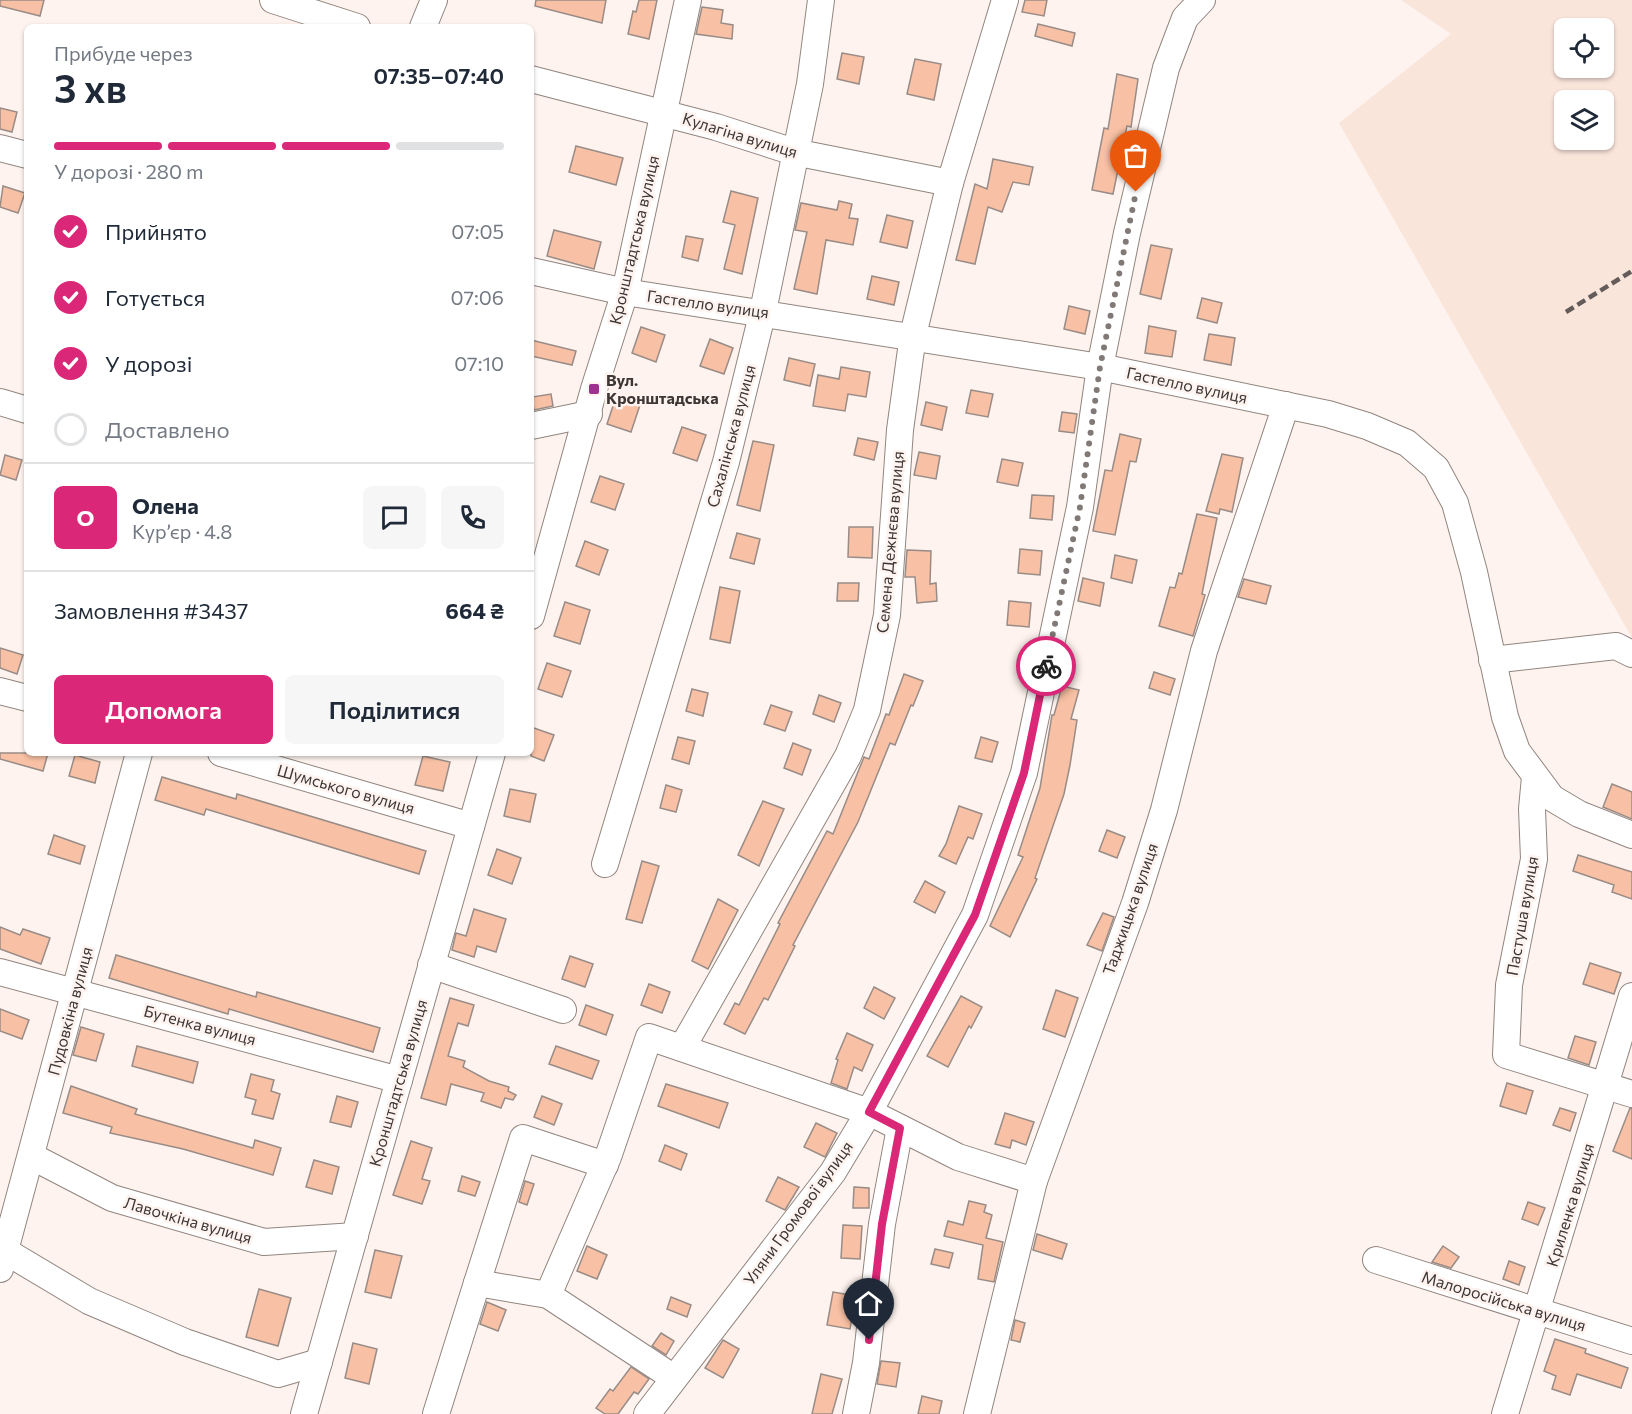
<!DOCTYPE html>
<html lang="uk">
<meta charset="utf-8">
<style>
:root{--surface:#fff;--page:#f6f6f7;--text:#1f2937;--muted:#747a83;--line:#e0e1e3;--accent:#db2777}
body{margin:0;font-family:Commissioner,sans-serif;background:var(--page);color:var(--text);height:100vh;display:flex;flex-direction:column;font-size:22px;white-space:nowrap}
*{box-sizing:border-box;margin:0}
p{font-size:20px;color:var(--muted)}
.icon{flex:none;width:33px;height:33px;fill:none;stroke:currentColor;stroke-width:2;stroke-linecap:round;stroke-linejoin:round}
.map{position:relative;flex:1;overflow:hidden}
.side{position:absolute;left:24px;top:24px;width:510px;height:732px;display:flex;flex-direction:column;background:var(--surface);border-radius:9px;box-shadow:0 2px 4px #0004}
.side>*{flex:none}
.controls{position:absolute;left:1554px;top:18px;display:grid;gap:12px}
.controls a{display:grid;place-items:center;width:60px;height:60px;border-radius:9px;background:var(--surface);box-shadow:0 2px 4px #0004;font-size:30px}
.pin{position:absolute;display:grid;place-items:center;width:51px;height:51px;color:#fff;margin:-62px -26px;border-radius:50% 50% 50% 0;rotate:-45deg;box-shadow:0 0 6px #0007}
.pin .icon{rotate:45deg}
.courier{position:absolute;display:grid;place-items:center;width:60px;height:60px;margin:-30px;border:4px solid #db2777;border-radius:50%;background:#fff;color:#222;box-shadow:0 2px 8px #0007}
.summary em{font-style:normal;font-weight:600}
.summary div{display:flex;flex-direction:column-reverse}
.summary{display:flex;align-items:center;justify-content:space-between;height:102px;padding:0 30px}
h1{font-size:39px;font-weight:600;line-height:45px}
.bar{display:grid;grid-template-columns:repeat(4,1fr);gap:9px 6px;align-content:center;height:72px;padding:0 30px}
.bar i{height:8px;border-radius:4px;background:var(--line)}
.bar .active{background:var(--accent)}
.bar p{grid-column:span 4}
.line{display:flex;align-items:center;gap:15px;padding:0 30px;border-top:2px solid var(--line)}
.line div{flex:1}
.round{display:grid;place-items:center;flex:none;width:63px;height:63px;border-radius:9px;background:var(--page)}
ol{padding:0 30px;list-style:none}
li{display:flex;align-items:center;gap:18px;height:66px}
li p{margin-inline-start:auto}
li .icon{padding:6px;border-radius:50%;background:var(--accent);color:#fff;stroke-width:4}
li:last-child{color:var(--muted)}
li i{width:33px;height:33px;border:3px solid var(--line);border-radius:50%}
.button{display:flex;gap:12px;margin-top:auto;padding:12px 30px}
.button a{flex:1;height:69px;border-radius:9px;background:var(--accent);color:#fff;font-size:24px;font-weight:600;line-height:69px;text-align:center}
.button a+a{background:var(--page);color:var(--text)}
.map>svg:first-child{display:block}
.built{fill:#fae5db;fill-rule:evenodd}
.building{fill:#f8c0a4;stroke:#998c87;stroke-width:1.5}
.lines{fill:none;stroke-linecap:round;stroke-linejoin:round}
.minor-casing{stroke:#91857f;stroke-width:28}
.minor{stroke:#fff;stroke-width:26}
.rail{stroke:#635c5a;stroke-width:4.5;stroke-dasharray:9 4.5;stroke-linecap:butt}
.done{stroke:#807976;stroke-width:6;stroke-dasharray:0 10.8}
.route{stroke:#db2777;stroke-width:8}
.poi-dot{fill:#9e308e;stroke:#fef3ee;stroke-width:2}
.labels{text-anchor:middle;stroke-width:5;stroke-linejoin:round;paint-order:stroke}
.street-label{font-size:16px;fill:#3c3735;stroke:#fef3ee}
.poi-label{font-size:16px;font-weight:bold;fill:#3c3735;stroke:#fef3ee;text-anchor:start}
</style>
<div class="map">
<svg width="1632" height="1414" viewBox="0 0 1632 1414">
<rect width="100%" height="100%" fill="#fef3ee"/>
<path class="built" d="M1401 0H1632V638L1339 123 1451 34ZM1564 28H1604V68H1564ZM1564 100H1604V140H1564Z"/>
<g class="building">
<path d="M0 0H44L40 16 0 6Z"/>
<path d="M536 0H606L602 23 535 6Z"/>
<path d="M639 0H657L649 39 628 34 633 11 636 12Z"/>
<path d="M1025 0H1047L1044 16 1022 12Z"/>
<path d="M702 7 723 10 721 23 733 25 732 39 696 34Z"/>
<path d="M1038 24 1075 33 1072 46 1035 36Z"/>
<path d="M842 53 864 57 859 84 837 79Z"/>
<path d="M915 59 941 64 934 100 907 94Z"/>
<path d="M1117 74 1138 79 1131 127 1127 126 1113 194 1092 190 1104 128 1108 129Z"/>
<path d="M0 108 17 112 12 132 0 129Z"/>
<path d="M576 146 623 158 616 185 569 172Z"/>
<path d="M993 159 1033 167 1029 185 1013 182 1002 212 988 207 975 264 956 260 975 184 987 189Z"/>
<path d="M3 186 25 193 18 213 0 207Z"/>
<path d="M731 191 758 198 742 274 724 269 735 225 723 222Z"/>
<path d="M839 201 852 204 849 218 858 219 853 245 826 240 817 294 794 289 807 232 795 230 801 203 837 210Z"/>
<path d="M887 215 913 221 907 248 880 242Z"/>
<path d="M554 230 601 242 594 269 547 256Z"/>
<path d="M686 236 703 239 698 261 682 257Z"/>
<path d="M1151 245 1172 249 1161 299 1140 294Z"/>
<path d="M872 276 899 282 894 305 867 299Z"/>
<path d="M1202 298 1222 303 1217 323 1197 318Z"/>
<path d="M1069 306 1090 311 1085 334 1064 329Z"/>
<path d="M1149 326 1176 331 1172 357 1145 353Z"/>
<path d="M641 327 665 335 656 362 632 353Z"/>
<path d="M1209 334 1235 338 1231 365 1204 360Z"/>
<path d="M710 339 733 348 724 374 700 366Z"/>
<path d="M531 340 576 351 572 365 531 356Z"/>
<path d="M789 358 815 364 810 386 784 380Z"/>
<path d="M841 367 870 372 866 397 848 394 845 411 813 406 818 375 839 379Z"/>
<path d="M971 390 993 394 988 417 966 413Z"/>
<path d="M551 394 553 406 534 410 532 397Z"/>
<path d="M616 397 640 405 631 432 607 424Z"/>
<path d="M926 402 947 407 942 430 921 425Z"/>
<path d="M1062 412 1077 414 1074 433 1059 431Z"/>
<path d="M682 427 706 435 697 461 673 453Z"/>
<path d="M1120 434 1141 439 1136 462 1130 461 1115 535 1093 531 1105 470 1112 471Z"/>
<path d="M858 438 878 442 874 460 854 455Z"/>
<path d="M753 441 774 445 760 511 737 505Z"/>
<path d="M919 452 940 456 936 479 914 475Z"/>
<path d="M1222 454 1243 458 1232 512 1220 509 1219 514 1206 511Z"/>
<path d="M5 455 22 460 16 480 0 475Z"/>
<path d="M1002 459 1023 463 1018 486 997 482Z"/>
<path d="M600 476 624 484 615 510 591 502Z"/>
<path d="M1032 495 1054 496 1052 520 1030 518Z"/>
<path d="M1197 514 1217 518 1202 594 1205 595 1193 636 1159 626 1170 587 1175 588 1179 573 1182 574Z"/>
<path d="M849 527H873L872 558 848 557Z"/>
<path d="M737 533 760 539 754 564 730 558Z"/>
<path d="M585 541 608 550 599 575 576 566Z"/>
<path d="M1020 549 1042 551 1040 575 1018 573Z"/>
<path d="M907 550 931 551 930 584 936 583 937 601 917 603 915 577H905Z"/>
<path d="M1115 555 1137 560 1132 583 1111 578Z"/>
<path d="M1083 578 1104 583 1100 606 1078 601Z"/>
<path d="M1244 579 1271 586 1266 604 1238 597Z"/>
<path d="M838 583H859L858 601H837Z"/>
<path d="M720 587 740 591 730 643 710 639Z"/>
<path d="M1009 601 1031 603 1029 627 1007 625Z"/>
<path d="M565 602 590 610 580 644 554 636Z"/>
<path d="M0 648 23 655 17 674 0 668Z"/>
<path d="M547 663 571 671 562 697 538 689Z"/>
<path d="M1154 672 1175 679 1170 695 1149 688Z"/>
<path d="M904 674 923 681 913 706 911 705 895 745 890 743 858 822 793 945 795 946 768 1000 764 998 745 1034 724 1024 735 1003 739 1005 780 924 778 923 827 831 833 834 864 757 869 759 886 714 889 715Z"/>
<path d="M1062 686 1079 690 1071 719 1077 720 1070 765 1064 794 1035 878 1037 879 1010 937 990 926 1023 857 1018 855 1040 788 1052 715H1054Z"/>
<path d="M692 689 708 693 703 716 686 711Z"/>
<path d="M819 695 841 703 834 722 813 714Z"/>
<path d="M771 705 792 712 785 731 764 724Z"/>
<path d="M531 727 554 735 544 761 531 756Z"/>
<path d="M678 737 695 741 689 764 672 759Z"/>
<path d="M981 737 998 742 992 762 975 758Z"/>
<path d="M793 743 811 750 802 775 784 768Z"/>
<path d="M0 753H48L43 771 0 759Z"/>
<path d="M75 755 100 762 95 783 69 776Z"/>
<path d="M423 756 450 762 443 791 415 785Z"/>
<path d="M162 777 236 799 237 794 426 851 419 874 206 809 204 815 155 800Z"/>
<path d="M1612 784 1632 792V819L1603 807Z"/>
<path d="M666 785 682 790 676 812 660 808Z"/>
<path d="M510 789 536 794 530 822 504 816Z"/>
<path d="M763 801 784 809 759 866 738 855Z"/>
<path d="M959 806 982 814 973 839 968 837 956 864 939 856 946 844Z"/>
<path d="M1107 830 1125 837 1117 858 1099 851Z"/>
<path d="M54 835 85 846 80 864 48 854Z"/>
<path d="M497 849 521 858 512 884 488 875Z"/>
<path d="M1578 855 1632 872V899L1612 892 1614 885 1573 871Z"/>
<path d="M642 861 659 866 642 923 626 919Z"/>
<path d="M925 881 945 892 935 913 914 902Z"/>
<path d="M718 899 738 910 708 969 692 961Z"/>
<path d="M474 909 506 919 496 952 477 946 474 957 452 950 456 933 466 936Z"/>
<path d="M1103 913 1114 917 1102 951 1087 945Z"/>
<path d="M0 927 20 935 23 929 50 938 41 964 0 949Z"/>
<path d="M116 955 256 997 257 992 380 1028 373 1052 229 1009 228 1014 109 978Z"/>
<path d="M570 956 593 964 585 987 562 979Z"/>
<path d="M1590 963 1621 973 1614 994 1583 984Z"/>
<path d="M649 984 670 992 662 1013 641 1005Z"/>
<path d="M874 987 895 998 884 1019 864 1008Z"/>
<path d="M1056 990 1078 998 1065 1037 1043 1029Z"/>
<path d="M961 996 982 1007 971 1028 969 1026 948 1067 927 1056Z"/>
<path d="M450 998 474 1005 468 1026 458 1023 448 1056 465 1061 463 1067 489 1081 509 1087 508 1091 516 1095 513 1100 505 1098 501 1108 481 1101 484 1093 451 1084 446 1105 421 1098Z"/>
<path d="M586 1005 613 1015 606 1035 579 1025Z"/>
<path d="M0 1009 29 1020 22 1039 0 1031Z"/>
<path d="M81 1027 104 1034 96 1061 73 1055Z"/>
<path d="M847 1033 873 1045 862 1071 854 1067 847 1089 831 1083 838 1060 836 1059Z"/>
<path d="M1575 1036 1596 1042 1589 1065 1568 1058Z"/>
<path d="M137 1046 198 1062 193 1083 132 1066Z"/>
<path d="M556 1046 599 1061 592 1079 549 1064Z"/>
<path d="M251 1074 274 1080 271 1091 280 1094 273 1119 252 1114 256 1100 245 1097Z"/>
<path d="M1507 1083 1533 1091 1526 1114 1500 1106Z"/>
<path d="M666 1084 728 1103 719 1128 658 1106Z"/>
<path d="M71 1086 137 1109 135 1114 253 1148 255 1140 281 1148 273 1175 183 1149 110 1133 112 1127 63 1113Z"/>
<path d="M337 1096 358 1102 351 1127 330 1122Z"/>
<path d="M542 1096 562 1104 554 1125 534 1117Z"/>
<path d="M1560 1108 1576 1113 1570 1131 1553 1125Z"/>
<path d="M1630 1108 1632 1109V1159L1613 1151Z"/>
<path d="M1005 1113 1034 1122 1026 1145 1012 1140 1010 1148 995 1144Z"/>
<path d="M816 1123 837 1133 825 1157 804 1147Z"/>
<path d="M411 1141 432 1148 422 1179 430 1181 422 1204 393 1195Z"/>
<path d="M665 1145 687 1154 681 1170 659 1161Z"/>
<path d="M314 1160 339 1167 332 1194 306 1187Z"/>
<path d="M462 1176 480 1182 475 1196 458 1191Z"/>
<path d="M778 1177 799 1187 785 1210 766 1201Z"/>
<path d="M525 1181 534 1184 527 1205 519 1202Z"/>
<path d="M854 1187 869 1188V1208H853Z"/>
<path d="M969 1201 986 1205 984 1212 992 1215 986 1238 1003 1242 994 1282 978 1279 983 1245 944 1236 948 1221 963 1225Z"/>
<path d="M1528 1202 1545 1208 1538 1225 1522 1219Z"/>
<path d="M843 1225 862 1226 860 1259 841 1258Z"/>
<path d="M1037 1234 1067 1244 1062 1259 1033 1250Z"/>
<path d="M587 1246 607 1255 597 1279 577 1271Z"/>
<path d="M1443 1246 1459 1257 1451 1268 1432 1262Z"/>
<path d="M935 1249 953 1253 949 1268 931 1264Z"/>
<path d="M375 1250 402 1256 391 1298 365 1292Z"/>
<path d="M1509 1261 1525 1267 1519 1285 1503 1279Z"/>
<path d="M259 1289 291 1298 278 1346 246 1337Z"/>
<path d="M833 1292 856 1296 850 1329 827 1325Z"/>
<path d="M671 1297 691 1305 687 1317 667 1309Z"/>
<path d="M487 1302 506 1310 498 1331 480 1324Z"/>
<path d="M1015 1320 1025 1323 1020 1342 1011 1340Z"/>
<path d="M661 1333 674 1341 666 1355 652 1346Z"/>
<path d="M1555 1339 1586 1349 1585 1353 1628 1368 1621 1388 1577 1374 1570 1395 1552 1389 1556 1376 1544 1371Z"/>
<path d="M723 1340 739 1349 723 1378 705 1368Z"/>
<path d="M353 1343 377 1349 369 1384 345 1378Z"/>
<path d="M881 1361 900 1363 896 1387 877 1384Z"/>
<path d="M631 1367 649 1379 638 1394 634 1392 618 1414H605L596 1408 610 1389 613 1391Z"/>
<path d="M821 1374 842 1379 832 1414H812Z"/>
<path d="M922 1396 942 1401 939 1414H918Z"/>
</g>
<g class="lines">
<g class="minor-casing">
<g id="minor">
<path d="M273 0 357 27"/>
<path d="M423 27 434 0"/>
<path d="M531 79 716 127 794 152 950 183"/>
<path d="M0 148 27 155"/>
<path d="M531 271 625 292 1100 367 1328 414 1367 426 1407 443 1436 468 1455 503 1474 572 1505 717 1517 751 1552 798 1579 814 1632 835"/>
<path d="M0 402 27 410"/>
<path d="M531 426 589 414"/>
<path d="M531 616 594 389 625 292 688 0"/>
<path d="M1492 660 1616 646 1632 654"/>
<path d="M0 691 27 698"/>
<path d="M221 753 471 826"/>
<path d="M1535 777 1532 809 1534 859 1509 985 1506 1055 1632 1094"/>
<path d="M605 864 726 462 763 311 810 84 821 0"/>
<path d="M431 965 563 1010"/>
<path d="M0 972 399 1080"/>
<path d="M682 1048 848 756 867 710 887 615 900 430 913 335 950 183 1005 0"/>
<path d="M31 1156 112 1198 264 1242 355 1236"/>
<path d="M0 1248 89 1301 185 1342 278 1374 319 1362"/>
<path d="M1376 1260 1632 1341"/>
<path d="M0 1269 139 753"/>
<path d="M477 1283 523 1138 605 1165"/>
<path d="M548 1295 608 1157 649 1037 869 1112 958 1157 1034 1181"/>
<path d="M304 1414 492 753"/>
<path d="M436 1414 477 1283 548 1295 674 1378"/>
<path d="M647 1414 833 1172 869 1112 975 915 1024 773 1080 507 1100 367 1127 233 1166 68 1185 18 1202 0"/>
<path d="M856 1414 866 1363 882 1224 900 1128"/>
<path d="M977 1414 1034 1181 1135 903 1164 810 1204 651 1286 405"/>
<path d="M1505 1414 1632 996"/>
</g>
</g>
<use href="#minor" class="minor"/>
<path class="rail" d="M1566 312 1632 271"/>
</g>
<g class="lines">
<path class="done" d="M1046 666 1080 507 1100 367 1136 192"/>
<path class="route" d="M869 1340 882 1224 900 1128 869 1112 975 915 1024 773 1046 666"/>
</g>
<rect class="poi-dot" x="588" y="383" width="12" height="12" rx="3"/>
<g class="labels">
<g class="street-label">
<text transform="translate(740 135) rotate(17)" y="6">Кулагіна вулиця</text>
<text transform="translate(634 240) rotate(-77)" y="6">Кронштадтська вулиця</text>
<text transform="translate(708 304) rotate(8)" y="6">Гастелло вулиця</text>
<text transform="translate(1187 385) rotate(12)" y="6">Гастелло вулиця</text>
<text transform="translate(731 436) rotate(-75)" y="6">Сахалінська вулиця</text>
<text transform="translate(890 542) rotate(-85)" y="6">Семена Дежнєва вулиця</text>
<text transform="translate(346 789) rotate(16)" y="6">Шумського вулиця</text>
<text transform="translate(1130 909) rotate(-71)" y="6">Таджицька вулиця</text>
<text transform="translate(1522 916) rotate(-80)" y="6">Пастуша вулиця</text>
<text transform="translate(70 1011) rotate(-75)" y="6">Пудовкіна вулиця</text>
<text transform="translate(200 1025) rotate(15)" y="6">Бутенка вулиця</text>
<text transform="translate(398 1083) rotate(-74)" y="6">Кронштадтська вулиця</text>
<text transform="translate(1570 1205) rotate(-73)" y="6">Криленка вулиця</text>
<text transform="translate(798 1213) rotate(-54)" y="6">Уляни Громової вулиця</text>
<text transform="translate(188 1220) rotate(16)" y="6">Лавочкіна вулиця</text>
<text transform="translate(1504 1301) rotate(17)" y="6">Малоросійська вулиця</text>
</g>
<g class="poi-label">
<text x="606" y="386">Вул.<tspan x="606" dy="18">Кронштадська</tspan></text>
</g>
</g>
</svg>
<div class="controls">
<a><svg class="icon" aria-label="locate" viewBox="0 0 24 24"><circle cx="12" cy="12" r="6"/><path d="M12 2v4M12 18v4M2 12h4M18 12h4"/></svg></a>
<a><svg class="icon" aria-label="layers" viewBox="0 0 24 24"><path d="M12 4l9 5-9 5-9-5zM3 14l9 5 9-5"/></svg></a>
</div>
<div class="pin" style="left:1136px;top:192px;background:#ea580c"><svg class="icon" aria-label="bag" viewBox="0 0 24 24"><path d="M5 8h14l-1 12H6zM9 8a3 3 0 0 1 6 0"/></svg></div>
<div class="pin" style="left:869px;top:1340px;background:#1f2937"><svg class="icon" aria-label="home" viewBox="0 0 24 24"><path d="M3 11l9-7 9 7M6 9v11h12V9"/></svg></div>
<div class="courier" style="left:1046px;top:666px"><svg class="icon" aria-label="bike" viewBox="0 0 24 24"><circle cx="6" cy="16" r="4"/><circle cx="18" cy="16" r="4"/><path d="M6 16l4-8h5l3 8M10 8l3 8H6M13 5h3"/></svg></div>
<section class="side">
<div class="summary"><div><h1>3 хв</h1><p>Прибуде через</p></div><em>07:35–07:40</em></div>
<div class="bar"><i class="active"></i><i class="active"></i><i class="active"></i><i></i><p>У дорозі · 280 m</p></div>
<ol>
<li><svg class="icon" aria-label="check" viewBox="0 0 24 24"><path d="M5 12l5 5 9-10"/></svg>Прийнято<p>07:05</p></li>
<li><svg class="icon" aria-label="check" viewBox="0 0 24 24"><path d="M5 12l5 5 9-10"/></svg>Готується<p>07:06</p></li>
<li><svg class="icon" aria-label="check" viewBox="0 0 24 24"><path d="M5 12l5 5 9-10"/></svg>У дорозі<p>07:10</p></li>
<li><i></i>Доставлено</li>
</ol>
<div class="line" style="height:108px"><b class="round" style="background:var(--accent);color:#fff">О</b><div><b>Олена</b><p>Кур’єр · 4.8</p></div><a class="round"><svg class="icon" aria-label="chat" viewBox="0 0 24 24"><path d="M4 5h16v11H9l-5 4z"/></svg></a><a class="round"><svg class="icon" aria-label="phone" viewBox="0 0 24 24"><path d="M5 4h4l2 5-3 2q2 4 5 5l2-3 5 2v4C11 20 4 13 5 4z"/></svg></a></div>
<div class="line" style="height:78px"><div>Замовлення #3437</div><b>664 ₴</b></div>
<div class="button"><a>Допомога</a><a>Поділитися</a></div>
</section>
</div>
